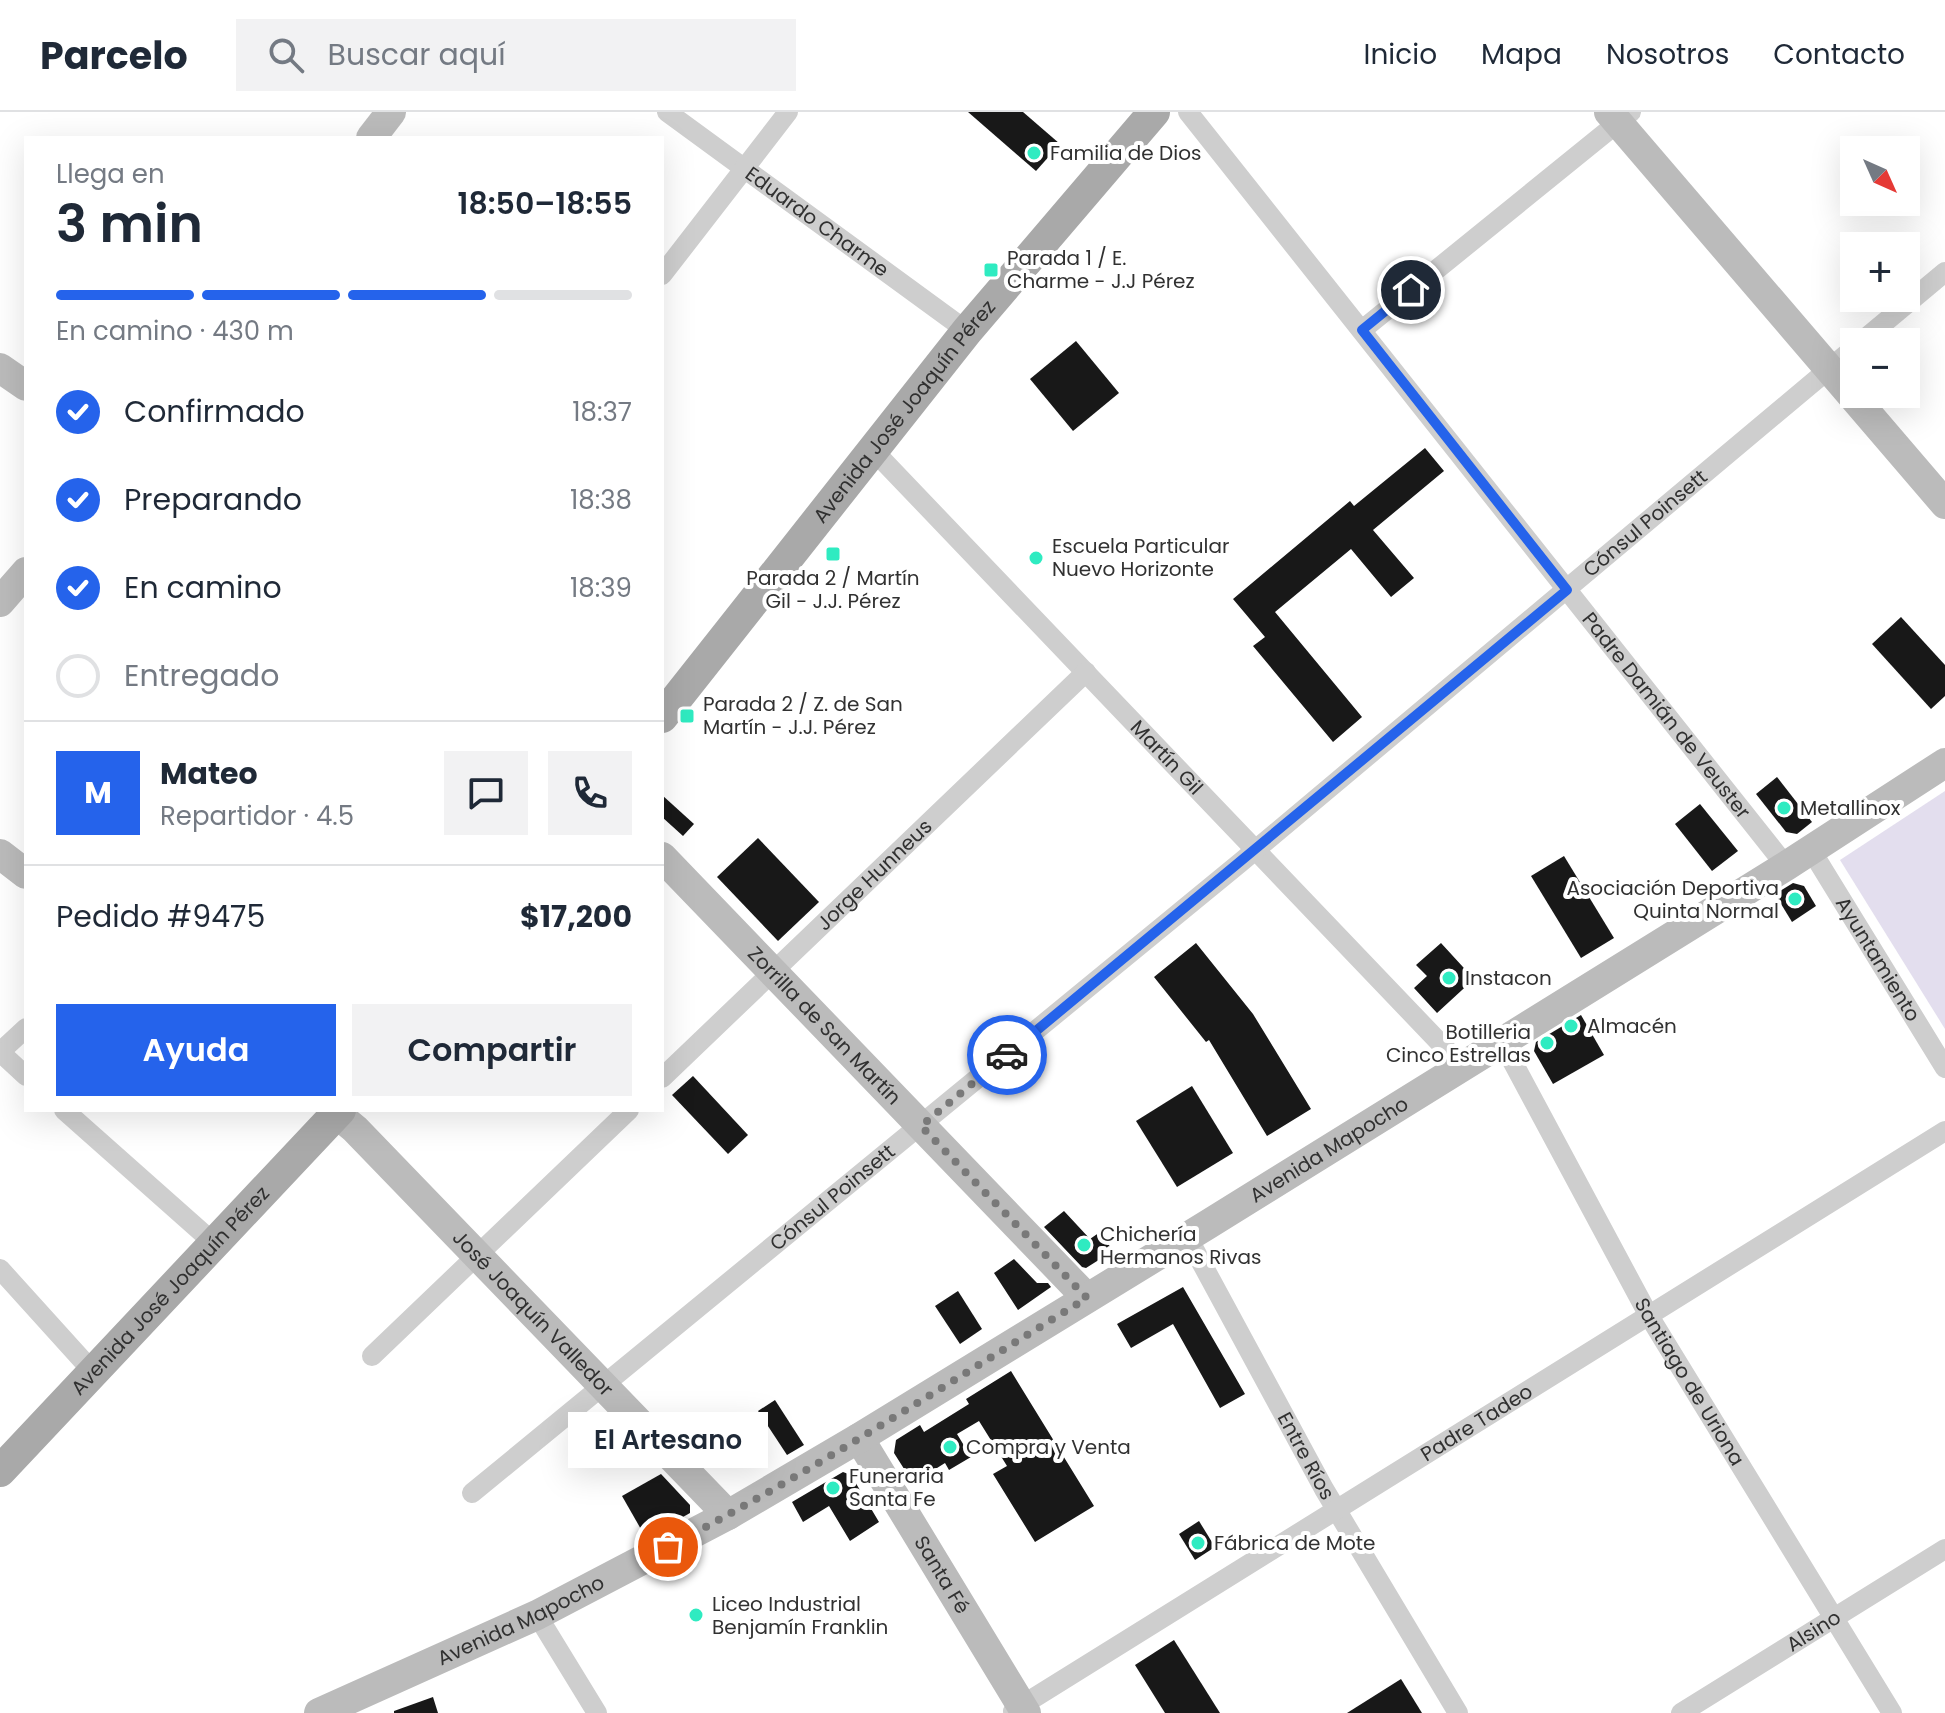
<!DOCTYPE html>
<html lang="es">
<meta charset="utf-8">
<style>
:root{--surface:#fff;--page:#f2f2f3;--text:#1f2937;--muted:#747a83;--line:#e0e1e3;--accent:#2563eb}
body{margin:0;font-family:Poppins,sans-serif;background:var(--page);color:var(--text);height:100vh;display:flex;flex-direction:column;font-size:30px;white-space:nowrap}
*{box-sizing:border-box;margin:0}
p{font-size:26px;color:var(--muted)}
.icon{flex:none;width:44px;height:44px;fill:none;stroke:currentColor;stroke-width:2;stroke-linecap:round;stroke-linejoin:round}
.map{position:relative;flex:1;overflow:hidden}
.side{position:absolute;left:24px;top:24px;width:640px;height:976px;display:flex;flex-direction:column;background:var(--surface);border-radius:0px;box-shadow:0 8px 32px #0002}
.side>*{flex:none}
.needle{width:52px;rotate:135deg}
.fabs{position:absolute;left:1840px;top:24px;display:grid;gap:16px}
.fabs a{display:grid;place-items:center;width:80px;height:80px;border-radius:0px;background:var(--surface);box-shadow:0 8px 32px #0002;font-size:40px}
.pin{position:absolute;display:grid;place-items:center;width:68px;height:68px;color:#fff;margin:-34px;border:4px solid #fff;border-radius:50%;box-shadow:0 2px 8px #0007}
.courier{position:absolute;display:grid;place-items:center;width:80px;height:80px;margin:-40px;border:6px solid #2563eb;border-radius:50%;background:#fff;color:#222;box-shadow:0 2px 10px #0007}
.bubble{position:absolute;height:56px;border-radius:0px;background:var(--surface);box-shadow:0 8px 32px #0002;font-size:26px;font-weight:600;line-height:56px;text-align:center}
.headline em{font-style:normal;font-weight:600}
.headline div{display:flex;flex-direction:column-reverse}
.headline{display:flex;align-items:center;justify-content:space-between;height:136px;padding:0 32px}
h1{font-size:52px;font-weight:600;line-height:60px}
.bar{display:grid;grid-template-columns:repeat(4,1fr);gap:12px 8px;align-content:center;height:96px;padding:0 32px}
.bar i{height:10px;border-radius:6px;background:var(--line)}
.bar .on{background:var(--accent)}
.bar p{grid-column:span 4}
.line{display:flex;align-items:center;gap:20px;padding:0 32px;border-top:2px solid var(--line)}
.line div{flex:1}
.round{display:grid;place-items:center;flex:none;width:84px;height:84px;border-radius:0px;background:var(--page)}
ol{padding:0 32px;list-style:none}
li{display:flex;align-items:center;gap:24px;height:88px}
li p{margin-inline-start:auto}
li .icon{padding:8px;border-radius:50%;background:var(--accent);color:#fff;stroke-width:4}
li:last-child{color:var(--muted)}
li i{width:44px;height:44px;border:4px solid var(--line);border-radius:50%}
.action{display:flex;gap:16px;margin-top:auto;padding:16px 32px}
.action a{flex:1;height:92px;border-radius:0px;background:var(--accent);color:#fff;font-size:32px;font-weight:600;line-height:92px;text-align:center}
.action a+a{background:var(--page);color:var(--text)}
header{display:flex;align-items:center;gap:48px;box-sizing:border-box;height:112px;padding:0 40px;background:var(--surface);border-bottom:2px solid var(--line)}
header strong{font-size:38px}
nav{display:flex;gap:44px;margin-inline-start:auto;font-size:28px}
.search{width:560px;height:72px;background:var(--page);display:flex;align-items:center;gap:20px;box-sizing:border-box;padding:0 28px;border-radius:0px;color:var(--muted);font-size:30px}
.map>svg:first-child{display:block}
.green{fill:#e3deee}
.building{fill:#181818}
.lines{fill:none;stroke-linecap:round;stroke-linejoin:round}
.street{stroke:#cecece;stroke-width:20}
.secondary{stroke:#bbb;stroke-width:30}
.primary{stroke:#a9a9a9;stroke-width:32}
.done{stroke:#797979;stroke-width:8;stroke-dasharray:0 14.4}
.route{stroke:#2563eb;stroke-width:10}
.poi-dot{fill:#2febc1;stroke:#fff;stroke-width:3}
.labels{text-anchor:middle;stroke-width:8;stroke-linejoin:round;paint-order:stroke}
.poi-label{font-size:20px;fill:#313131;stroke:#fff;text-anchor:start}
.street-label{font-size:20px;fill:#313131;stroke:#fff}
</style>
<header>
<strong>Parcelo</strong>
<div class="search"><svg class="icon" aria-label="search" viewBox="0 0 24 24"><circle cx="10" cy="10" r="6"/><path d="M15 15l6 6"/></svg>Buscar aquí</div>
<nav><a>Inicio</a><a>Mapa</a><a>Nosotros</a><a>Contacto</a></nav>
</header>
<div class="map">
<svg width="1945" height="1601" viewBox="0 0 1945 1601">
<rect width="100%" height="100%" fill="#fff"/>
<path class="green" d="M1945 679V917L1840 748Z"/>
<g class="building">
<path d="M968 0H1023L1060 32 1036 59Z"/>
<path d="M1076 229 1119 281 1073 319 1030 267Z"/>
<path d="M1425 336 1444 359 1373 418 1414 466 1391 485 1351 437 1275 500 1362 605 1333 630 1253 534 1265 525 1233 487 1350 389 1354 394Z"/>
<path d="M1901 505 1945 553V584L1931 597 1872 532Z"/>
<path d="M1777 665 1812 710 1797 722 1786 720 1756 682Z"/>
<path d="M662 683 694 712 683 724 662 705Z"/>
<path d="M1700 692 1738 739 1712 759 1675 712Z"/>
<path d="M758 726 819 790 778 829 717 765Z"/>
<path d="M1564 744 1614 826 1581 846 1531 764Z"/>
<path d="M1793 771 1804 774 1816 794 1792 810 1775 782Z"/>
<path d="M1196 831 1253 902 1311 997 1267 1024 1209 928 1206 930 1154 865Z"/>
<path d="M1441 831 1474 867 1437 901 1414 876 1427 864 1416 853Z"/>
<path d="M1581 903 1604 943 1553 972 1534 939 1536 930Z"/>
<path d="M693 964 748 1023 728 1042 672 983Z"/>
<path d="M1192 974 1233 1041 1177 1075 1136 1009Z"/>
<path d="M1064 1099 1090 1127 1100 1120 1113 1139 1086 1156 1082 1155 1044 1115Z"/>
<path d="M1014 1147 1037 1171H1048L1051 1175 1018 1198 994 1161Z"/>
<path d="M1183 1175 1245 1282 1220 1296 1173 1212 1131 1236 1117 1212Z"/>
<path d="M958 1179 982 1217 960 1232 935 1194Z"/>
<path d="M1011 1259 1094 1394 1035 1430 993 1362 1007 1354 979 1309 957 1322 971 1345 949 1358 945 1351 913 1371 894 1341 896 1328 920 1313 924 1320 969 1292 966 1287Z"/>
<path d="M775 1288 804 1333 787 1343 758 1299Z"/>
<path d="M843 1360 851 1363 879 1410 850 1429 829 1394 803 1410 792 1390Z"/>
<path d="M661 1362 690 1393V1401L646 1426 622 1384Z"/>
<path d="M1199 1409 1215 1435 1195 1448 1179 1422Z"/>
<path d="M1174 1528 1220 1601H1165L1135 1553Z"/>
<path d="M1401 1567 1422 1601H1347Z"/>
<path d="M433 1585 438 1601H394V1599Z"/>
</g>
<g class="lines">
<g class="street">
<path id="s1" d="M667 0 967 219"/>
<path id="s2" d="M1188 0 1786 754"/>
<path d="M662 163 788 0"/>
<path d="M1362 218 1631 0"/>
<path d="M1861 230 1945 160"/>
<path id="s3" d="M871 336 1462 954"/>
<path id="s4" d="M1811 738 1945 956"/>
<path id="s5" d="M1502 930 1649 1204 1892 1601"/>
<path d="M0 940 26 916"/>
<path d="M0 940 26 964"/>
<path id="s6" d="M662 966 1086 560"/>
<path d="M64 998 215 1132"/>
<path id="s7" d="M1187 1124 1324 1377 1458 1601"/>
<path d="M0 1157 94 1261"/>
<path d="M372 1244 629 998"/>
<path id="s8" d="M472 1381 1241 750 1854 236"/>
<path d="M537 1503 597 1601"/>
<path id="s9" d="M1013 1599 1945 1019"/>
<path id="s10" d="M1681 1601 1945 1437"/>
</g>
<g class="secondary">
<path d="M1609 0 1945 392"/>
<path d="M371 26 391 0"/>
<path d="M0 256 26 274"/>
<path d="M0 490 26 460"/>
<path d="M0 742 26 762"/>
<path id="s11" d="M662 745 1087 1186"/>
<path id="s12" d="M332 998 355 1017 728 1403"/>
<path id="s13" d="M859 1326 1026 1601"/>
<path id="s14" d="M319 1601 537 1503 728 1403 859 1326 1207 1113 1786 754 1945 651"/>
</g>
<g class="primary">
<path id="s15" d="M662 605 967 219 1154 0"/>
<path id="s16" d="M0 1359 340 998"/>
</g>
</g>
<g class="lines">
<path class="done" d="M668 1435C812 1360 948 1271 1087 1186L921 1014 1007 943"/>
<path class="route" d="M1007 943 1567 478 1362 218 1411 178"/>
</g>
<g class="poi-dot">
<circle cx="1034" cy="41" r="8"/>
<rect x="983" y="150" width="16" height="16" rx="4"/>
<rect x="825" y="434" width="16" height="16" rx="4"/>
<circle cx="1036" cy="446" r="8"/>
<rect x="679" y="596" width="16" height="16" rx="4"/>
<circle cx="1784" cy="696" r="8"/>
<circle cx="1795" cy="787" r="8"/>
<circle cx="1449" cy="866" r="8"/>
<circle cx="1571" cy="914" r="8"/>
<circle cx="1547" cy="931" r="8"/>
<circle cx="1084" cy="1133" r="8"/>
<circle cx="950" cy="1335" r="8"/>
<circle cx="833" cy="1376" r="8"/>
<circle cx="1198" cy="1431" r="8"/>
<circle cx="696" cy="1503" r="8"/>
</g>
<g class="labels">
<g class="poi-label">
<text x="1050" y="48">Familia de Dios</text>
<text x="1007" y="153">Parada 1 / E.<tspan x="1007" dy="23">Charme - J.J Pérez</tspan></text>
<text x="1052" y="441">Escuela Particular<tspan x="1052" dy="23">Nuevo Horizonte</tspan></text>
<text x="833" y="473" text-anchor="middle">Parada 2 / Martín<tspan x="833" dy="23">Gil - J.J. Pérez</tspan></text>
<text x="703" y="599">Parada 2 / Z. de San<tspan x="703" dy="23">Martín - J.J. Pérez</tspan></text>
<text x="1800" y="703">Metallinox</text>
<text x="1779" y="783" text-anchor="end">Asociación Deportiva<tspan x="1779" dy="23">Quinta Normal</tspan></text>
<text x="1465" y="873">Instacon</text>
<text x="1587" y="921">Almacén</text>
<text x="1531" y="927" text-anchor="end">Botilleria<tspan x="1531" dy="23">Cinco Estrellas</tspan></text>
<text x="1100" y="1129">Chichería<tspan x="1100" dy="23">Hermanos Rivas</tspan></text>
<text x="966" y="1342">Compra y Venta</text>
<text x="849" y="1371">Funeraria<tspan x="849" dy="23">Santa Fe</tspan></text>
<text x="1214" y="1438">Fábrica de Mote</text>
<text x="712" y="1499">Liceo Industrial<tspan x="712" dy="23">Benjamín Franklin</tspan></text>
</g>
<g class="street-label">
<text dy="7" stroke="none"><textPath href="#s1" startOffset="186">Eduardo Charme</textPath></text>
<text dy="7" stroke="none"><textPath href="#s15" startOffset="390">Avenida José Joaquín Pérez</textPath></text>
<text dy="7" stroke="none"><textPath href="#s8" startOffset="1522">Cónsul Poinsett</textPath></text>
<text dy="7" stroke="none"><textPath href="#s2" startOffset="770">Padre Damián de Veuster</textPath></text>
<text dy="7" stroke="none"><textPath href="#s3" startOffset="428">Martín Gil</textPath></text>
<text dy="7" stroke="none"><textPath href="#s6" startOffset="294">Jorge Hunneus</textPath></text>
<text dy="7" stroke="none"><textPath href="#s4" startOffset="128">Ayuntamiento</textPath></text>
<text dy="7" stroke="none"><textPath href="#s11" startOffset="234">Zorrilla de San Martín</textPath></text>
<text dy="7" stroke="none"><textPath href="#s14" startOffset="1158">Avenida Mapocho</textPath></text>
<text dy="7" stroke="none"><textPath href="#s8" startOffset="466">Cónsul Poinsett</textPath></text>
<text dy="7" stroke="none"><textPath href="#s16" startOffset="248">Avenida José Joaquín Pérez</textPath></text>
<text dy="7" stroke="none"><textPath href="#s12" startOffset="286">José Joaquín Valledor</textPath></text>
<text dy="7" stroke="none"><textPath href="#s5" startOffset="388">Santiago de Uriona</textPath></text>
<text dy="7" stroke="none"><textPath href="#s9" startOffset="546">Padre Tadeo</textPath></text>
<text dy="7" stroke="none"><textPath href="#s7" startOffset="250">Entre Ríos</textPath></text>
<text dy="7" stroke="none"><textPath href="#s13" startOffset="160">Santa Fé</textPath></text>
<text dy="7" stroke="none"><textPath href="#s14" startOffset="222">Avenida Mapocho</textPath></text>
<text dy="7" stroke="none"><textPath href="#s10" startOffset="156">Alsino</textPath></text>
</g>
</g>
</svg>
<div class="fabs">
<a><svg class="needle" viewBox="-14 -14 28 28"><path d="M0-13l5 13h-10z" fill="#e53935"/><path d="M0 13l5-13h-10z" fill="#747a83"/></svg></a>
<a>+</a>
<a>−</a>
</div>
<div class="pin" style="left:668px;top:1435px;background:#ea580c"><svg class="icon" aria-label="bag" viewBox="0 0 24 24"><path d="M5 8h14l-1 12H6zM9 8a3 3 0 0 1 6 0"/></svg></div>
<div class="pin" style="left:1411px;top:178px;background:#1f2937"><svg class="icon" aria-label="home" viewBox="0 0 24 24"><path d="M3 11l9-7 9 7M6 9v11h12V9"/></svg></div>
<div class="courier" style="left:1007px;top:943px"><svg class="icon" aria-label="car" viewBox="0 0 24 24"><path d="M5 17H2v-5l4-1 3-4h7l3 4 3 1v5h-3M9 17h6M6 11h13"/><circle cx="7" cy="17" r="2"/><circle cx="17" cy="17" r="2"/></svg></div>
<div class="bubble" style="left:568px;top:1300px;width:200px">El Artesano</div>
<section class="side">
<div class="headline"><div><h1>3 min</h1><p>Llega en</p></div><em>18:50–18:55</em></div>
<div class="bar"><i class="on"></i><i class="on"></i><i class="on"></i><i></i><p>En camino · 430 m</p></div>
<ol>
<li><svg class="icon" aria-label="check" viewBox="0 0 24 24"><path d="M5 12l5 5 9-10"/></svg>Confirmado<p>18:37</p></li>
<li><svg class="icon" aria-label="check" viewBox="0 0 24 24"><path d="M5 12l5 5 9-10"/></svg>Preparando<p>18:38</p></li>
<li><svg class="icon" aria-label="check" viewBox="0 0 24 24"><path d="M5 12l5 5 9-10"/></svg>En camino<p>18:39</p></li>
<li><i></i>Entregado</li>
</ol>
<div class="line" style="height:144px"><b class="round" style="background:var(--accent);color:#fff">M</b><div><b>Mateo</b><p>Repartidor · 4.5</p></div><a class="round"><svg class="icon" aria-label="chat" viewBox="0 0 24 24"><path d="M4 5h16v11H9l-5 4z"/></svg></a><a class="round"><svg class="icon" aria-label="phone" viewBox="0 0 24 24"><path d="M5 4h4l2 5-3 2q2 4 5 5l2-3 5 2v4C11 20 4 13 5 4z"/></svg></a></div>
<div class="line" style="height:104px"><div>Pedido #9475</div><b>$17,200</b></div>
<div class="action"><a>Ayuda</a><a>Compartir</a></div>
</section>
</div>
